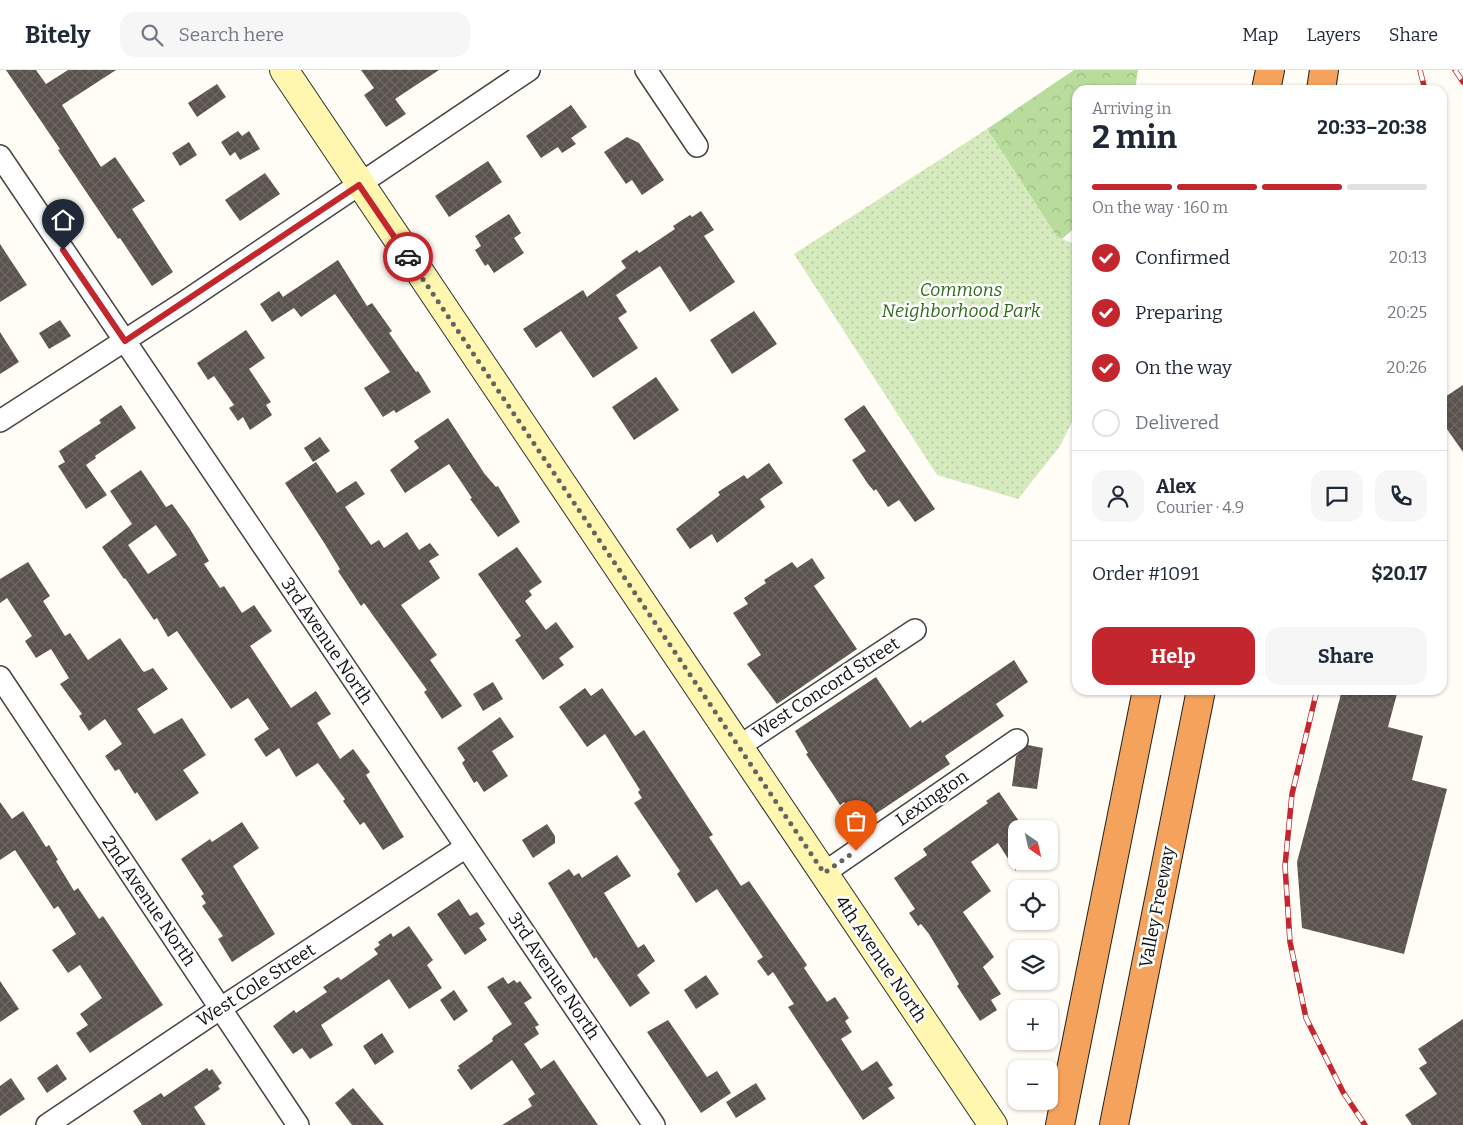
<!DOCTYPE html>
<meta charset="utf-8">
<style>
:root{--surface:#fff;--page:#f6f6f7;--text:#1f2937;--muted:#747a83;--line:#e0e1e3;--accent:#c4262e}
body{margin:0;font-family:Bitter,serif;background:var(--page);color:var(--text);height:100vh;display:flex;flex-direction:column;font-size:19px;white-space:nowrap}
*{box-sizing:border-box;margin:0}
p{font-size:16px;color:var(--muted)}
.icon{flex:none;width:28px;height:28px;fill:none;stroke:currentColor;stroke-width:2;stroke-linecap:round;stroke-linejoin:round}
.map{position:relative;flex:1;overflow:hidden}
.details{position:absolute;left:1072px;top:15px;width:375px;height:610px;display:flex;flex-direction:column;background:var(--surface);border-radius:15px;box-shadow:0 1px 4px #0004}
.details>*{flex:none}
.needle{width:32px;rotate:146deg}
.controls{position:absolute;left:1008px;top:750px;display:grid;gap:10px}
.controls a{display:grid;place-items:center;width:50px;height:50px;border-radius:10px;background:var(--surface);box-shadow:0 1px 4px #0004;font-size:25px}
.pin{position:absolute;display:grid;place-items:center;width:42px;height:42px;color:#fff;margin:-51px -21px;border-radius:50% 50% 50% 0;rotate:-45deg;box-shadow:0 0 5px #0007}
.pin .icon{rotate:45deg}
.courier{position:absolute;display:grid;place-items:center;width:50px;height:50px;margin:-25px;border:4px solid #c4262e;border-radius:50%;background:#fff;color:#222;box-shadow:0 1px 6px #0007}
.summary em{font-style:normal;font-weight:700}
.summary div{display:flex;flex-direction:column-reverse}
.summary{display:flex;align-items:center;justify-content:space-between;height:85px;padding:0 20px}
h1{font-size:32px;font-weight:700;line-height:38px}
.bar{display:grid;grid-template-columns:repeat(4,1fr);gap:8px 5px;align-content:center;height:60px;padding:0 20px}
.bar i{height:6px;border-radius:4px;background:var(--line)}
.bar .current{background:var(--accent)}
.bar p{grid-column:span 4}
.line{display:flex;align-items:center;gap:12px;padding:0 20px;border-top:1px solid var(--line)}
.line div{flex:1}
.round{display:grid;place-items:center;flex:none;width:52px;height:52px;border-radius:15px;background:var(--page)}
ol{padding:0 20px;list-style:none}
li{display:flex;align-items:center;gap:15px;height:55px}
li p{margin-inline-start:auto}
li .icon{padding:5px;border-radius:50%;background:var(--accent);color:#fff;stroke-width:4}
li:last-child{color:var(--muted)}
li i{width:28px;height:28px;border:2px solid var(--line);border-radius:50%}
.cta{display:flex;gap:10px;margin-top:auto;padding:10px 20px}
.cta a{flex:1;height:58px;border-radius:15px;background:var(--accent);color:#fff;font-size:20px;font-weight:700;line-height:58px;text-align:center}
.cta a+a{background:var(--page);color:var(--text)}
header{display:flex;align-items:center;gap:30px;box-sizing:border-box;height:70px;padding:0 25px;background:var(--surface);border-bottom:1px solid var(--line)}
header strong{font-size:24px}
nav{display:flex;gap:28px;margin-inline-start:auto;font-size:18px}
.search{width:350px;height:45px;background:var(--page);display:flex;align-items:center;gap:12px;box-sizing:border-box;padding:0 18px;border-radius:15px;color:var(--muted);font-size:19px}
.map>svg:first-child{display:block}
.forest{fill:url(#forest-crowns)}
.park{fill:url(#park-dots)}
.building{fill:url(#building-cross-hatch);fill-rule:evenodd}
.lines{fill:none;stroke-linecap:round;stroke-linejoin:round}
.street-casing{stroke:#444;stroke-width:24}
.secondary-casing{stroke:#333;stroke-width:30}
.highway-casing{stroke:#222;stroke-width:30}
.street{stroke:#fff;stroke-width:21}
.secondary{stroke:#fff6b0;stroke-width:28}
.highway{stroke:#f5a25d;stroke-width:28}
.rail-casing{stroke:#c4262e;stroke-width:5.5}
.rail{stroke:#fff;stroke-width:4;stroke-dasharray:11;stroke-linecap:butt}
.done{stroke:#646461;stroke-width:5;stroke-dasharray:0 9}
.route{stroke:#c4262e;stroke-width:6}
.labels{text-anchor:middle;stroke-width:5;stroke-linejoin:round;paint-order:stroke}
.park-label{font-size:18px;font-style:italic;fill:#2f6b1f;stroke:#fff}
.street-label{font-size:18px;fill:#111;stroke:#fff}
</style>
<header>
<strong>Bitely</strong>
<div class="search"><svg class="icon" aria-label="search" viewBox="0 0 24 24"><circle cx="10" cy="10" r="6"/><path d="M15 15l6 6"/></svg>Search here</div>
<nav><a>Map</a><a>Layers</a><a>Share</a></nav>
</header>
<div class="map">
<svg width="1463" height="1055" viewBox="0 0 1463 1055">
<defs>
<pattern id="forest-crowns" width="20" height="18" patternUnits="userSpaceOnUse" patternTransform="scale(1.25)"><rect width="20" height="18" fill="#b9dc9c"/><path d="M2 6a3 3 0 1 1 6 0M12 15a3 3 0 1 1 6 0" fill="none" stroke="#9ebc85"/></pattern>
<pattern id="park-dots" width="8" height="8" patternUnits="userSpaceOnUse" patternTransform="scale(1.25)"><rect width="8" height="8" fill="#d5ebbd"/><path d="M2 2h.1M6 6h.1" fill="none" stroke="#b6c8a1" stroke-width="1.8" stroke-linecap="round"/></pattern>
<pattern id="building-cross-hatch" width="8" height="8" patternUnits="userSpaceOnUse" patternTransform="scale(1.25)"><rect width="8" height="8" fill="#5a524d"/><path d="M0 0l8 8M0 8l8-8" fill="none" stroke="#6d6662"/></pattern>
</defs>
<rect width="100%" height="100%" fill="#fffdf5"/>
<path class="forest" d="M1074 0H1138L1135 20H1078L1077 156 1062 169 1057 167 987 59Z"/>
<path class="park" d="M987 59 1057 167 1077 175V342L1060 376 1018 429 937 405 794 184Z"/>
<g class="building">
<path d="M6 0H36L46 14 68 0H116L62 35 101 97 115 87 145 131 132 139 173 202 152 216 120 168 118 169 91 129 58 80 60 79Z"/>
<path d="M361 0H439L395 29 406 44 386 57 364 25 374 18Z"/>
<path d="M217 14 226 27 197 47 188 33Z"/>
<path d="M571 35 587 57 571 68 576 74 562 83 558 77 541 88 526 66Z"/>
<path d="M238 61 242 66 249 61 260 79 240 90 235 82 230 86 221 72Z"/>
<path d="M627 67 639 73 664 110 642 125 632 110 626 114 604 82Z"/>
<path d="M189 72 197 85 180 96 172 83Z"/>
<path d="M488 91 502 112 449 147 435 126Z"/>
<path d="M265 103 280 124 240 151 225 130Z"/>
<path d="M701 141 714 160 704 166 735 212 690 242 660 196 616 225 627 242 618 248 638 278 593 308 561 261 536 278 523 259 583 220 587 227 626 198 621 191 637 180 639 183 675 159 673 156 690 145 692 147Z"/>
<path d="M509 144 521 163 514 168 524 183 494 203 488 194 485 196 475 180 481 176 475 166Z"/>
<path d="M0 174 27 215 0 232Z"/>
<path d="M338 190 367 236 372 233 392 261 389 263 416 302 418 301 431 322 396 343 394 340 383 347 364 318 390 302 335 224 301 247 294 238 272 252 260 234 279 221 283 227Z"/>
<path d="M754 241 777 274 732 304 710 270Z"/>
<path d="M60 250 71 266 49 279 39 263Z"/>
<path d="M246 260 265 288 249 299 271 332 266 335 272 345 250 360 243 347 238 351 229 338 234 335 214 306 208 310 197 293Z"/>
<path d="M0 262 19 292 0 304Z"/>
<path d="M656 307 679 340 634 370 612 337Z"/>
<path d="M1463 315V382L1442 352V329Z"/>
<path d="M121 335 136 358 95 386 96 388 86 395 107 425 86 439 58 396 65 392 59 381 101 353 99 350Z"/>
<path d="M864 335 935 439 915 452 899 430 888 437 876 419 874 421 868 414 852 390 866 381 844 349Z"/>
<path d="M448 348 484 403 496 417 498 416 520 452 498 467 470 429 472 428 449 394 405 423 390 400 419 378 414 371Z"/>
<path d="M320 367 330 381 313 392 304 378Z"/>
<path d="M316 392 337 423 356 411 365 424 345 437 371 475 379 470 384 478 407 462 419 480 430 473 439 485 429 491 440 508 401 535 437 585 430 590 462 636 442 649 424 622 427 620 364 533 361 536 338 501 340 499 323 471 285 413Z"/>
<path d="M769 393 783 413 760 429 765 437 717 473 712 464 690 479 676 459 720 425 718 422 744 405 747 409Z"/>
<path d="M141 400 166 437 172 434 190 459 209 491 204 494 220 518 224 516 242 543 254 535 272 561 250 576 291 638 316 621 331 644 317 653 340 689 353 679 370 702 366 705 404 767 383 780 364 752 360 755 355 748 343 731 345 729 318 693 296 707 279 678 266 687 254 669 269 659 248 628 231 639 177 561 168 567 157 548 154 550 125 508 124 509 102 477 132 454 110 421ZM156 455 177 485 148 504 128 475Z"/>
<path d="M517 477 542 512 529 521 532 525 525 531 546 560 556 552 574 577 559 588 564 595 543 610 515 570 521 566 478 504Z"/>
<path d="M812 488 825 508 814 516 857 579 777 634 747 594 761 585 733 543 748 534 744 528 766 513 764 510 792 492 797 498Z"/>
<path d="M28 492 50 526 43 531 65 566 70 563 88 590 120 568 142 600 144 602 153 598 168 619 137 639 154 664 182 648 206 685 183 700 199 723 156 751 137 722 135 724 119 699 115 701 105 686 122 674 105 649 89 661 79 646 82 644 60 614 69 608 51 579 36 588 25 571 32 566 7 528 0 533V509Z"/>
<path d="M1014 590 1028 612 996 634 1004 646 945 686 950 694 859 755 844 732 840 735 806 684 808 683 795 661 876 607 910 658 921 650 922 653Z"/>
<path d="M493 612 503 629 483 641 473 624Z"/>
<path d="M585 618 591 626 602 618 635 666 644 660 713 765 709 767 741 816 749 811 807 895 804 898 827 932 835 927 849 948 845 951 852 962 841 969 862 1001 877 991 893 1015 888 1018 895 1028 863 1050 788 937 794 934 773 902 768 906 757 891 763 887 717 819 696 833 677 804 680 801 634 733 642 728 638 722 640 720 605 664 587 677 559 637Z"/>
<path d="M1342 620H1398L1388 657 1423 666 1412 710 1447 719 1404 884 1302 858 1297 792Z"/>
<path d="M500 647 514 667 492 681 508 706 484 722 477 711 474 713 462 693 465 690 457 678Z"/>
<path d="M1028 675 1043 678 1037 719 1012 716 1016 686Z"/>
<path d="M999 722 1021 754 1016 757V801L998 773 971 792 991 821 963 842 994 887 983 897 1001 924 991 930 997 940 980 951 957 916 959 914 929 864 921 854 918 856 909 843 915 839 894 808 927 785 923 779 988 733 986 731Z"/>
<path d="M0 732 12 749 23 741 46 777 49 775 58 790 56 791 74 821 78 818 99 849 103 846 163 935 90 983 76 963 88 955 80 944 102 928 80 895 68 903 52 880 76 864 58 836 54 839 15 780 0 790Z"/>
<path d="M242 752 259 778 233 796 275 864 232 892 218 869 223 866 202 836 206 833 201 826 204 824 181 789 210 769 212 772Z"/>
<path d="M547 754 555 766V773L533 788 522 770Z"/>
<path d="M617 785 631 806 604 823 638 878 644 874 655 891 637 905 650 923 630 937 596 887 594 889 548 813 569 799 574 806 579 803 582 808Z"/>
<path d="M459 829 470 846 477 842 485 854 479 858 487 870 465 885 437 844Z"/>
<path d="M409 856 433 890 427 895 442 918 409 939 389 909 321 955 333 975 310 989 302 978 293 984 273 956 294 940 296 943 327 922 323 917 338 907 341 910 378 884 374 879 380 875 378 872 391 863 393 867Z"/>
<path d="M706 905 719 924 696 939 684 920Z"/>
<path d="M503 907 508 914 514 910 517 913 520 911 532 928 524 933 539 955 535 957 539 964 524 974 541 999 554 990 598 1055H502L532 1036 528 1029 535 1024 512 990 471 1020 457 1000 460 998 458 996 493 971 492 969 494 966 512 954 487 917Z"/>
<path d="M0 911 19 939 0 952Z"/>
<path d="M454 920 468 941 454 951 440 930Z"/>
<path d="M1463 949V1055H1412L1405 1045 1437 1024 1419 998 1427 993 1418 979Z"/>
<path d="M668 950 707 1007 717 1001 731 1023 701 1043 647 962Z"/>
<path d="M382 963 394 982 375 995 363 976Z"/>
<path d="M57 994 67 1009 47 1023 37 1008Z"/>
<path d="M207 998 209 1001 212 999 222 1013 218 1016 220 1019 194 1037 206 1055H142L133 1041 161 1023 164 1027Z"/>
<path d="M11 1008 25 1029 0 1046V1016Z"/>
<path d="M756 1013 766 1029 736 1048 726 1032Z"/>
<path d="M353 1018 384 1055H352L335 1033Z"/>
</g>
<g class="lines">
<g class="street-casing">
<g id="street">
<path d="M646 0 697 76"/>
<path d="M0 86 654 1055"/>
<path d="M0 351 186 231 529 0"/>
<path d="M0 607 298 1055"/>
<path d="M738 677 915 560"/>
<path d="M824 803 1017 670"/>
<path d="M47 1055 221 938 466 777"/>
</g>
</g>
<g class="secondary-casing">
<path id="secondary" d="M284 0 993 1055"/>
</g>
<g class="highway-casing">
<g id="highway">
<path d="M1266 20 1270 0"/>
<path d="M1321 20 1324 0"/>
<path d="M1060 1055 1147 620"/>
<path d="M1114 1055 1201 620"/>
</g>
</g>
<use href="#street" class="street"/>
<use href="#secondary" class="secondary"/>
<use href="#highway" class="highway"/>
<g class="rail-casing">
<g id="rail">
<path d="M1420 0 1425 20"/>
<path d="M1455 0 1463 12"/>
<path d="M1317 620 1292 724 1285 796 1290 872 1306 948 1343 1022 1365 1055"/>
</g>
</g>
<use href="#rail" class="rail"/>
</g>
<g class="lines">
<path class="done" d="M408 187 824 803 856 781"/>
<path class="route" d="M63 180 125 271 359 115 408 187"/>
</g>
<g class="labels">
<g class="park-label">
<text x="961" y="226">Commons<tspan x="961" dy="21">Neighborhood Park</tspan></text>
</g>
<g class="street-label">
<text transform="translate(327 571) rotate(56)" y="6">3rd Avenue North</text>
<text transform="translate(826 618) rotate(-33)" y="6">West Concord Street</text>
<text transform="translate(932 728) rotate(-35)" y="6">Lexington</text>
<text transform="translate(149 831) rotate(56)" y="6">2nd Avenue North</text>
<text transform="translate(1157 837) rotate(-79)" y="6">Valley Freeway</text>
<text transform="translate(881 889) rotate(56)" y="6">4th Avenue North</text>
<text transform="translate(554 906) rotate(56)" y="6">3rd Avenue North</text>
<text transform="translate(256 915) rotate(-33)" y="6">West Cole Street</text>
</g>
</g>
</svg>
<div class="controls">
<a><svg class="needle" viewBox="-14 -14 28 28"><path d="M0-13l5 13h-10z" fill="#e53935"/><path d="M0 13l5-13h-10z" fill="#747a83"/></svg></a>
<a><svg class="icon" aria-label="locate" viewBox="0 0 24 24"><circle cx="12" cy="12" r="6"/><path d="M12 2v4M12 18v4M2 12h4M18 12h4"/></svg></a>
<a><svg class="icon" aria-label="layers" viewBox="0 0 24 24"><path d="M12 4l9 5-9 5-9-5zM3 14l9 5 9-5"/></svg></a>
<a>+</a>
<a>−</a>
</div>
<div class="pin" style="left:856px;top:781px;background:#ea580c"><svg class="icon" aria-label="bag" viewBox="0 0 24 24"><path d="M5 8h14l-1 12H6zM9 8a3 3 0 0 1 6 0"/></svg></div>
<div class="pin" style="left:63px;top:180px;background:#1f2937"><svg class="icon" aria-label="home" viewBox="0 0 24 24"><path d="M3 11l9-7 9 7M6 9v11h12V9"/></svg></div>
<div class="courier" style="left:408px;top:187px"><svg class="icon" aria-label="car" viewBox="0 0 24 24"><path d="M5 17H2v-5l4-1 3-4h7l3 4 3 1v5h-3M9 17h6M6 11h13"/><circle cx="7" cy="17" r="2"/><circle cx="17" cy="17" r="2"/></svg></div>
<section class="details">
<div class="summary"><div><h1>2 min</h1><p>Arriving in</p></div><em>20:33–20:38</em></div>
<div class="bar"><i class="current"></i><i class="current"></i><i class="current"></i><i></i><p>On the way · 160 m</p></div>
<ol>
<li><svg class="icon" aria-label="check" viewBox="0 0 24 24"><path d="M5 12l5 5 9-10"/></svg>Confirmed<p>20:13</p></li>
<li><svg class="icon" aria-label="check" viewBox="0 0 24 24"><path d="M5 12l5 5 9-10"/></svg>Preparing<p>20:25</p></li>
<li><svg class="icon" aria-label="check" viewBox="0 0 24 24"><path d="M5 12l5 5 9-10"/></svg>On the way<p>20:26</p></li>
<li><i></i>Delivered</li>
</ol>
<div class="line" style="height:90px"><a class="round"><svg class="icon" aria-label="person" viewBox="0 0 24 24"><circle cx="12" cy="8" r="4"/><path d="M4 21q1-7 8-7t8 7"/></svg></a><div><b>Alex</b><p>Courier · 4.9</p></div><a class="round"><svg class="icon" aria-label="chat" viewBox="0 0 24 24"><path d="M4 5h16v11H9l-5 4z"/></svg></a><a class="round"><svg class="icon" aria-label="phone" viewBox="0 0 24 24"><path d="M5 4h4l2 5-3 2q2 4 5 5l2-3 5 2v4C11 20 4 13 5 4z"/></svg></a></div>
<div class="line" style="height:65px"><div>Order #1091</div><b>$20.17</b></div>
<div class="cta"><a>Help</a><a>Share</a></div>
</section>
</div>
